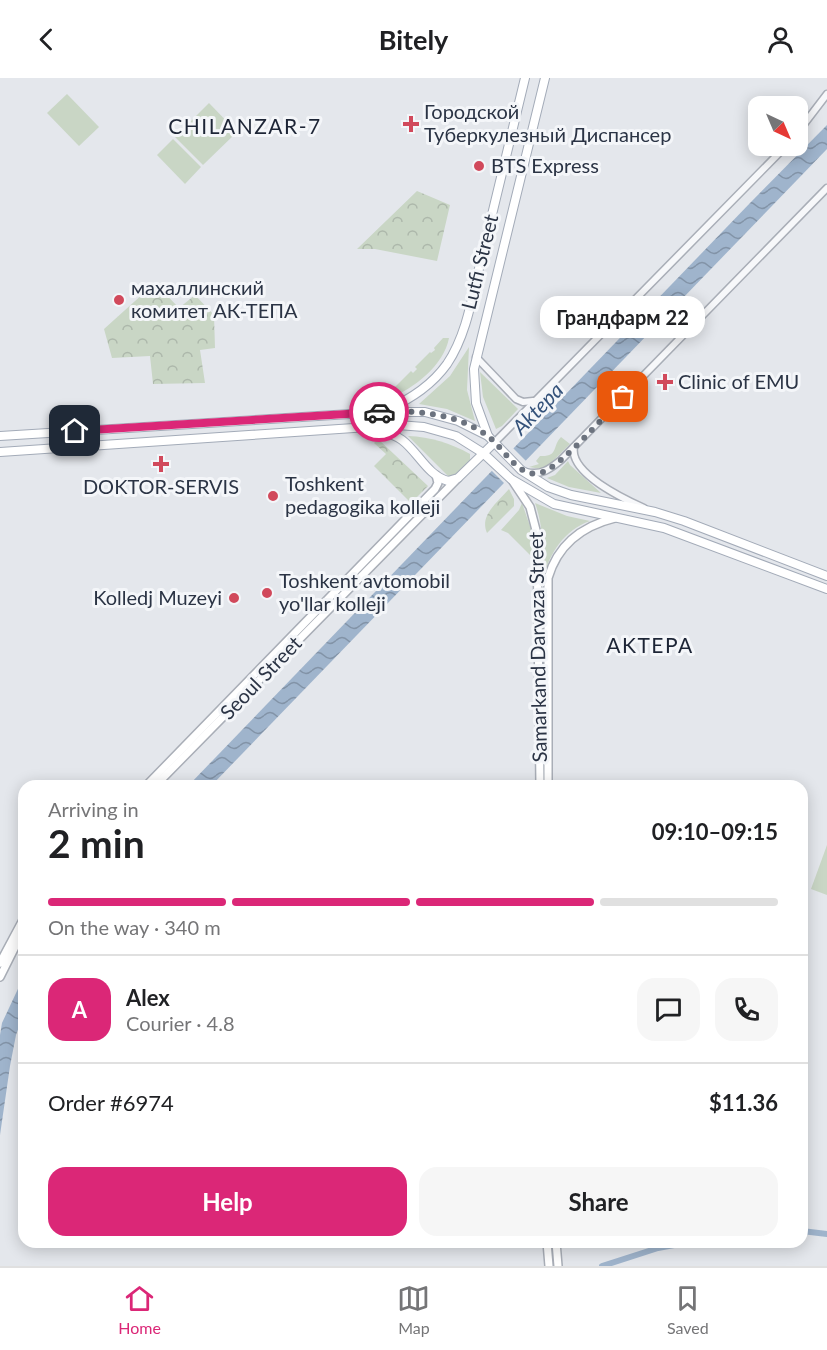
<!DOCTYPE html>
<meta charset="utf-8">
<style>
:root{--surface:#fff;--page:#f6f6f6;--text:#202124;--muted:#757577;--line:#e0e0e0;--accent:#db2777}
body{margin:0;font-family:Lato,sans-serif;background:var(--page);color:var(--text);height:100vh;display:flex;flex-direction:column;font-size:22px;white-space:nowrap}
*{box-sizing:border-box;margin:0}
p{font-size:20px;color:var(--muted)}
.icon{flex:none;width:33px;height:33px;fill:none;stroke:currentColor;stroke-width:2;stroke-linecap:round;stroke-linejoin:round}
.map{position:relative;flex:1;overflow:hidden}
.details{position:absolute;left:18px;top:702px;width:790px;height:468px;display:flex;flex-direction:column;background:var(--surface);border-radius:18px;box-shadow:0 3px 15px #0003}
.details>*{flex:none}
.needle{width:39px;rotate:136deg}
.fabs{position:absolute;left:748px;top:18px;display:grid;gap:12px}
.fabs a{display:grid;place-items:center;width:60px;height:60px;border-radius:12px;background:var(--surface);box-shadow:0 3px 15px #0003;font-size:30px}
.pin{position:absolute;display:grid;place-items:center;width:51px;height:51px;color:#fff;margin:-26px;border-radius:12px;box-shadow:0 3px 9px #0006}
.courier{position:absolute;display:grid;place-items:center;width:60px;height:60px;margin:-30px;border:4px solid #db2777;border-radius:50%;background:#fff;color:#222;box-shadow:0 2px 8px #0007}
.bubble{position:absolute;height:42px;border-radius:18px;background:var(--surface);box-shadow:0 3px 15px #0003;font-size:20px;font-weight:700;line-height:42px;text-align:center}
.head em{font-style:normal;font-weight:700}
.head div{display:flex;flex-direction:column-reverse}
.head{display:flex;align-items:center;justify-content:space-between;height:102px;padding:0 30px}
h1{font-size:39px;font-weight:700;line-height:45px}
.bar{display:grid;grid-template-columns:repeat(4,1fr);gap:9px 6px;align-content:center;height:72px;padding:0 30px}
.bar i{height:8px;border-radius:4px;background:var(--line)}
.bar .active{background:var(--accent)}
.bar p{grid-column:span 4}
.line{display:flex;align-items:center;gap:15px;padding:0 30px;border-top:2px solid var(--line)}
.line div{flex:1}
.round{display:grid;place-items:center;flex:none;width:63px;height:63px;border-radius:18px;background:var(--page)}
.primary-button{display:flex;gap:12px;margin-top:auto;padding:12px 30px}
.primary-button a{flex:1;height:69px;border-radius:18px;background:var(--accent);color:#fff;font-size:24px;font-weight:700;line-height:69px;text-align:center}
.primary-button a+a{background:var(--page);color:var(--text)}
header{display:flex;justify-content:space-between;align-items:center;height:78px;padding:0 30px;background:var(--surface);font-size:27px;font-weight:700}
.tabs{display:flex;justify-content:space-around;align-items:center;height:84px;border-top:2px solid var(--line);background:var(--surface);font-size:16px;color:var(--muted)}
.tabs a{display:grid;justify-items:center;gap:3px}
.tabs .active{color:var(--accent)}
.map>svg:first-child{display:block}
.green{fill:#c9d6c5}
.forest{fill:url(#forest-crowns)}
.water{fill:url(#water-waves)}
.pier{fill:#e4e7ec}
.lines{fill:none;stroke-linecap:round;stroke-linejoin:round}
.canal{stroke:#9fb4cc;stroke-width:6}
.tertiary-casing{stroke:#a9aeb7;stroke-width:9}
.secondary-casing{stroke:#a9aeb7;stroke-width:10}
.primary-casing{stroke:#a3abb8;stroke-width:10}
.tertiary{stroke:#f7f8fa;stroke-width:6}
.secondary{stroke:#fff;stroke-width:7}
.primary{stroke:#fff;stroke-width:8}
.done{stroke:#6c737f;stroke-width:6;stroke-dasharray:0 10.8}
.route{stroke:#db2777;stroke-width:8}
.poi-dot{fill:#d1495b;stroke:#f4f6f9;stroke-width:2}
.labels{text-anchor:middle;stroke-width:6;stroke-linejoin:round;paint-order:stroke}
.poi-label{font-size:20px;fill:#2b3445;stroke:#f4f6f9;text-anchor:start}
.street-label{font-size:20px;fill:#2b3445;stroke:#f4f6f9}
.neighbourhood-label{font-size:21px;letter-spacing:1.5px;fill:#1d2536;stroke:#f4f6f9}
.water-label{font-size:21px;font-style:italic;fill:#34527a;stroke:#f4f6f9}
</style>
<header><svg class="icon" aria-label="back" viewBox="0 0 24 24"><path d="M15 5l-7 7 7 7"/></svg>Bitely<svg class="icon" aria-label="person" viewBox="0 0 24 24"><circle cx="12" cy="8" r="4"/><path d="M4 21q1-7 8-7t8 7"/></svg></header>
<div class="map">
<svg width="827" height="1188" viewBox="0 0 827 1188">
<defs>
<pattern id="forest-crowns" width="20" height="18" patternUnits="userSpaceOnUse" patternTransform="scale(1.5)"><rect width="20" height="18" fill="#c9d6c5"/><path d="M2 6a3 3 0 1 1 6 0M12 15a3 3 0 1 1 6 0" fill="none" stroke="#adb8ab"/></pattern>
<pattern id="water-waves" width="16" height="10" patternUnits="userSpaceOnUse" patternTransform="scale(1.5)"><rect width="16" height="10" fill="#9fb4cc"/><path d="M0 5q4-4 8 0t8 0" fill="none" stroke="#8293a7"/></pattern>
</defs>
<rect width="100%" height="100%" fill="#e4e7ec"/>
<g class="green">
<path d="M67 16 99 49 79 68 47 35Z"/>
<path d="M209 25 237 54 203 87 175 59Z"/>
<path d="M173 61 201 89 185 106 157 77Z"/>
<path d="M443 260H449C444 287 414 311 389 320L387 317 411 293 413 295 417 291 415 289 430 274 431 275 435 272 434 270Z"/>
<path d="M469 269 467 312 475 343 447 331 419 326 450 298Z"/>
<path d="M480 294 518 331 502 348 496 351 483 319Z"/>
<path d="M408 358C431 359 450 365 470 376V382L454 398 449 399Z"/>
<path d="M561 359 570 366 546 390 541 391 529 389 539 386 536 383 540 378C559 379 552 368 561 359Z"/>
<path d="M568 383 570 387 601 415 569 409 547 400 555 397Z"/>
<path d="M522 425 531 451 532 479 508 455 501 452 519 432Z"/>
<path d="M535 425 567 438 590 443C564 452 550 475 543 500 543 474 544 450 535 425Z"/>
<path d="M827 767V817L811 811Z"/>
</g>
<g class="forest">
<path d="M417 113 450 127 437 183 375 171H357Z"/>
<path d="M155 205 179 230 195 217 214 237 215 270 200 272 205 305 153 306 150 278 112 280 104 251Z"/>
<path d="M378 361 428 408 411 425 374 388 386 376 374 365Z"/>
<path d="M509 411 514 421V428L487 455C479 437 498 424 509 411Z"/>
</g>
<g class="water">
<path d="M827 47V71L211 708H188L751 124Z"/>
<path d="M24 898V935L16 957 10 988 0 1057V957L2 945Z"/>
</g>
<path class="pier" d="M512 369 527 384 505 406 490 391Z"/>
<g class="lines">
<g class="canal">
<path d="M802 1153 827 1156"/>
<path d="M602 1188 658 1170 690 1164"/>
</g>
<g class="tertiary-casing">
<g id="tertiary">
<path d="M798 54 827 16"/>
<path d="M476 279 516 321 523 324 533 323"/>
<path d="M494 365 786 68"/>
<path d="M574 369C569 395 624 421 644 430"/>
<path d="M526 394C541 398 550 391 561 382L827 110"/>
</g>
</g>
<g class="secondary-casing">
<g id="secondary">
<path d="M512 402 530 429 537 456 540 708"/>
<path d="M146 708 435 411 438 405 436 397"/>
<path d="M155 708 458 400"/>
<path d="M548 708V500C558 466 582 448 615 440"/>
<path d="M0 885 24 840"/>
<path d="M0 899 24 851"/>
<path d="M547 1164 549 1188"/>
<path d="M556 1164 558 1188"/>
</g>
</g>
<g class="primary-casing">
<g id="primary">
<path d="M386 332C409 322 432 307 447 286 468 255 473 213 482 178 496 118 511 59 525 0"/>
<path d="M375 351C384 354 394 356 402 362 418 374 428 398 448 403L458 400 494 365"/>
<path d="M0 358 382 334H425L458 343 488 358 521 392 548 409 571 417 655 434 684 443 827 498"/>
<path d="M488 358 476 325 474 291 545 0"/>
<path d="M0 374 398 347 424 349 456 358 483 375 511 401 554 426 664 450 827 511"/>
</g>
</g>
<use href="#tertiary" class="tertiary"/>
<use href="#secondary" class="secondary"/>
<use href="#primary" class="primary"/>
</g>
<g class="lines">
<path class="done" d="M379 334C416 332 458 335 489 359 505 371 519 403 543 394 561 388 607 335 623 319"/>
<path class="route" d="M75 353 379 334"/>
</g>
<g class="poi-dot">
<path d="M408 37h6v6h6v6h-6v6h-6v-6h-6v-6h6z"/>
<circle cx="479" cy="88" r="6"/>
<circle cx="119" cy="222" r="6"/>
<path d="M662 295h6v6h6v6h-6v6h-6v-6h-6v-6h6z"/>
<path d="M158 377h6v6h6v6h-6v6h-6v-6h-6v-6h6z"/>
<circle cx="273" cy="418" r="6"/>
<circle cx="267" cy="515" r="6"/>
<circle cx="234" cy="520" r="6"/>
</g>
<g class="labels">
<g class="poi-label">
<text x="424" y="41">Городской<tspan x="424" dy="23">Туберкулезный Диспансер</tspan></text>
<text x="491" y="95">BTS Express</text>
<text x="131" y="217">махаллинский<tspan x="131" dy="23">комитет АК-ТЕПА</tspan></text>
<text x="678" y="311">Clinic of EMU</text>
<text x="285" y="413">Toshkent<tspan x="285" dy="23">pedagogika kolleji</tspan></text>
<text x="161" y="416" text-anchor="middle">DOKTOR-SERVIS</text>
<text x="279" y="510">Toshkent avtomobil<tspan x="279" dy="23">yo'llar kolleji</tspan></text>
<text x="222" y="527" text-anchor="end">Kolledj Muzeyi</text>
</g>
<g class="street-label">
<text transform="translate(480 184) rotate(-76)" y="7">Lutfi Street</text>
<text transform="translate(538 569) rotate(-91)" y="7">Samarkand Darvaza Street</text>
<text transform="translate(261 600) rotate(-46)" y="7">Seoul Street</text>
</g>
<g class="neighbourhood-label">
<text x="245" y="56">CHILANZAR-7</text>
<text x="650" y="575">AKTEPA</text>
</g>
<g class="water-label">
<text transform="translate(538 331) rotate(-46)" y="7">Aktepa</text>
</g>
</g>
</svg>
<div class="fabs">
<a><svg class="needle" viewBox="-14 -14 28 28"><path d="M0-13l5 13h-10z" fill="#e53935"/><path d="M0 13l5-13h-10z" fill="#757577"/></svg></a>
</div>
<div class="pin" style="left:623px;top:319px;background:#ea580c"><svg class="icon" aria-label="bag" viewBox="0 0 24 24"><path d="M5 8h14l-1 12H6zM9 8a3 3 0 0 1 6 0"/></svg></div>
<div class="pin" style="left:75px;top:353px;background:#1f2937"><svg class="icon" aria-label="home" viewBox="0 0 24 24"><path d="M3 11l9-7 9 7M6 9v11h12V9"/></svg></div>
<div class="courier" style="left:379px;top:334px"><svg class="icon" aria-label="car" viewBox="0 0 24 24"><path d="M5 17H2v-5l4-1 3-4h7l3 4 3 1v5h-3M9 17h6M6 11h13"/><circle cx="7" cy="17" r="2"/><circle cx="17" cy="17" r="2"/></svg></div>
<div class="bubble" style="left:540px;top:218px;width:165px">Грандфарм 22</div>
<section class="details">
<div class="head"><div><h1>2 min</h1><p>Arriving in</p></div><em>09:10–09:15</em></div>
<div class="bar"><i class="active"></i><i class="active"></i><i class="active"></i><i></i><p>On the way · 340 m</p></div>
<div class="line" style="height:108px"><b class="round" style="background:var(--accent);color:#fff">A</b><div><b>Alex</b><p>Courier · 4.8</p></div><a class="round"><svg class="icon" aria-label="chat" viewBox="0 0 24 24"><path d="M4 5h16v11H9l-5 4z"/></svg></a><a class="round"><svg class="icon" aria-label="phone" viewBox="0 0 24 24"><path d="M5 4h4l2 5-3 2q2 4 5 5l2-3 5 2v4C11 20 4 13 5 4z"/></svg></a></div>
<div class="line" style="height:78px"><div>Order #6974</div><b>$11.36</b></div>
<div class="primary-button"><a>Help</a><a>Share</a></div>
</section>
</div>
<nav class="tabs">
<a class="active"><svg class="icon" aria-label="home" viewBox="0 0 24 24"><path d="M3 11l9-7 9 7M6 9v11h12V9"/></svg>Home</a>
<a><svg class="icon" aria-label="map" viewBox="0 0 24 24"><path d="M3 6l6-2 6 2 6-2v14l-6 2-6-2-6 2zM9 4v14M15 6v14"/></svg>Map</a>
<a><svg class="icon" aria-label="saved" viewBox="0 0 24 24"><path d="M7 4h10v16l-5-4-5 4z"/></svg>Saved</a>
</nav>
